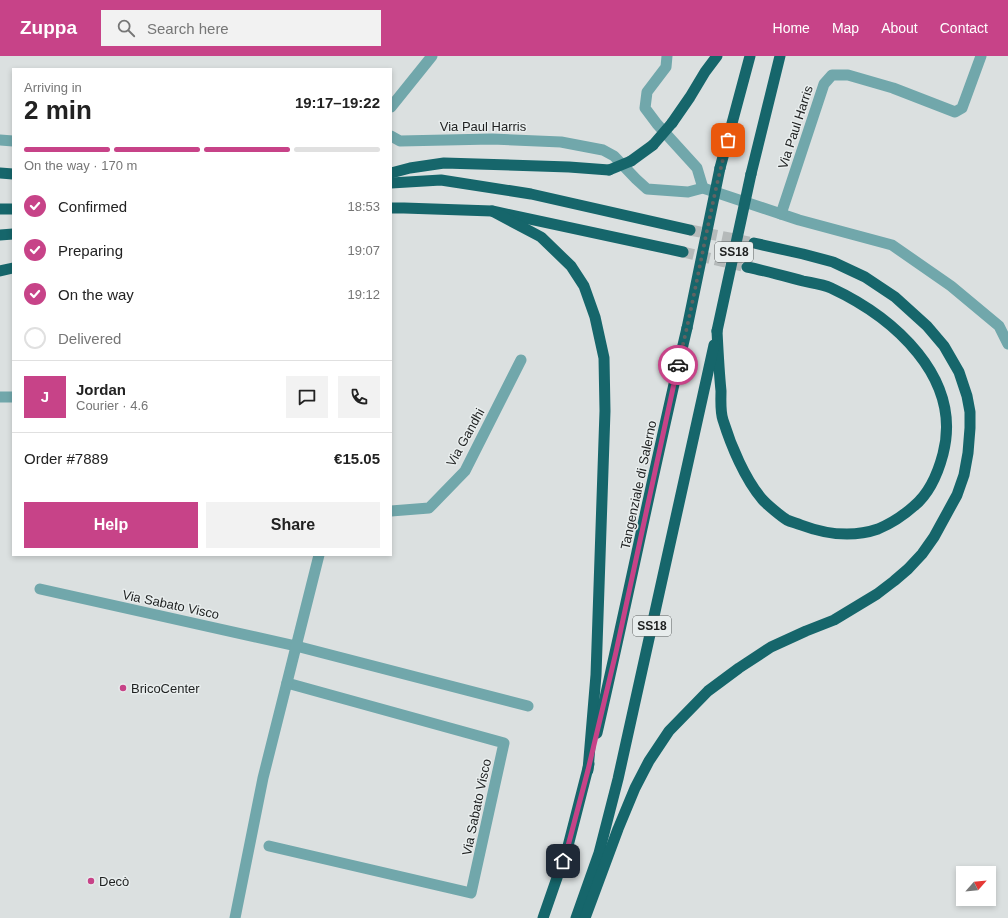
<!DOCTYPE html>
<meta charset="utf-8">
<style>
:root{--surface:#fff;--page:#f2f2f2;--text:#222;--muted:#767676;--line:#e0e0e0;--accent:#c74388}
body{margin:0;font-family:Arial,sans-serif;background:var(--page);color:var(--text);height:100vh;display:flex;flex-direction:column;font-size:15px;white-space:nowrap}
*{box-sizing:border-box;margin:0}
p{font-size:13px;color:var(--muted)}
.icon{flex:none;width:22px;height:22px;fill:none;stroke:currentColor;stroke-width:2;stroke-linecap:round;stroke-linejoin:round}
.map{position:relative;flex:1;overflow:hidden}
.drawer{position:absolute;left:12px;top:12px;width:380px;height:488px;display:flex;flex-direction:column;background:var(--surface);border-radius:0px;box-shadow:0 2px 6px #0003}
.drawer>*{flex:none}
.needle{width:26px;rotate:63deg}
.fabs{position:absolute;left:956px;top:810px;display:grid;gap:8px}
.fabs a{display:grid;place-items:center;width:40px;height:40px;border-radius:0px;background:var(--surface);box-shadow:0 2px 6px #0003;font-size:20px}
.pin{position:absolute;display:grid;place-items:center;width:34px;height:34px;color:#fff;margin:-17px;border-radius:8px;box-shadow:0 2px 6px #0006}
.courier{position:absolute;display:grid;place-items:center;width:40px;height:40px;margin:-20px;border:3px solid #c74388;border-radius:50%;background:#fff;color:#222;box-shadow:0 1px 5px #0007}
.summary em{font-style:normal;font-weight:700}
.summary div{display:flex;flex-direction:column-reverse}
.summary{display:flex;align-items:center;justify-content:space-between;height:68px;padding:0 12px}
h1{font-size:26px;font-weight:700;line-height:30px}
.bar{display:grid;grid-template-columns:repeat(4,1fr);gap:6px 4px;align-content:center;height:48px;padding:0 12px}
.bar i{height:5px;border-radius:3px;background:var(--line)}
.bar .on{background:var(--accent)}
.bar p{grid-column:span 4}
.line{display:flex;align-items:center;gap:10px;padding:0 12px;border-top:1px solid var(--line)}
.line div{flex:1}
.round{display:grid;place-items:center;flex:none;width:42px;height:42px;border-radius:0px;background:var(--page)}
ol{padding:0 12px;list-style:none}
li{display:flex;align-items:center;gap:12px;height:44px}
li p{margin-inline-start:auto}
li .icon{padding:4px;border-radius:50%;background:var(--accent);color:#fff;stroke-width:4}
li:last-child{color:var(--muted)}
li i{width:22px;height:22px;border:2px solid var(--line);border-radius:50%}
.primary-button{display:flex;gap:8px;margin-top:auto;padding:8px 12px}
.primary-button a{flex:1;height:46px;border-radius:0px;background:var(--accent);color:#fff;font-size:16px;font-weight:700;line-height:46px;text-align:center}
.primary-button a+a{background:var(--page);color:var(--text)}
header{display:flex;align-items:center;gap:24px;box-sizing:border-box;height:56px;padding:0 20px;background:var(--accent);color:#fff}
header strong{font-size:19px}
nav{display:flex;gap:22px;margin-inline-start:auto;font-size:14px}
.search{width:280px;height:36px;background:var(--page);display:flex;align-items:center;gap:10px;box-sizing:border-box;padding:0 14px;border-radius:0px;color:var(--muted);font-size:15px}
.map>svg:first-child{display:block}
.lines{fill:none;stroke-linecap:round;stroke-linejoin:round}
.trunk-tunnel{stroke:#b5baba;stroke-width:11;stroke-dasharray:11 5.5;stroke-linecap:butt}
.minor{stroke:#71a7ab;stroke-width:11}
.tertiary{stroke:#71a7ab;stroke-width:11}
.trunk{stroke:#16666b;stroke-width:11}
.trunk-bridge{stroke:#16666b;stroke-width:11}
.done{stroke:#606363;stroke-width:4;stroke-dasharray:0 7.2}
.route{stroke:#c74388;stroke-width:5}
.poi-dot{fill:#c74388;stroke:#e8eded;stroke-width:1.5}
.labels{text-anchor:middle;stroke-width:3;stroke-linejoin:round;paint-order:stroke}
.shield{fill:#e8eded;stroke:#5b5e5e;stroke-width:1}
.shield-label{font-size:12px;font-weight:bold;fill:#1e2020}
.street-label{font-size:13px;fill:#1e2020;stroke:#e8eded}
.poi-label{font-size:13px;fill:#1e2020;stroke:#e8eded;text-anchor:start}
</style>
<header>
<strong>Zuppa</strong>
<div class="search"><svg class="icon" aria-label="search" viewBox="0 0 24 24"><circle cx="10" cy="10" r="6"/><path d="M15 15l6 6"/></svg>Search here</div>
<nav><a>Home</a><a>Map</a><a>About</a><a>Contact</a></nav>
</header>
<div class="map">
<svg width="1008" height="862" viewBox="0 0 1008 862">
<rect width="100%" height="100%" fill="#dbe0e0"/>
<g class="lines">
<g class="trunk-tunnel">
<path d="M690 174 754 187"/>
<path d="M683 196 747 211"/>
</g>
<g class="minor">
<path d="M667 0 666 11 647 36 645 52 657 68 697 112 703 132"/>
<path d="M391 80 400 85 492 83 561 86 603 94 614 100 636 123 647 133 688 136 703 132 799 164 892 189 951 230 999 270 1008 288"/>
<path d="M781 158 824 28 832 19H848L893 32 955 56 962 52 981 0"/>
<path d="M0 341H13"/>
<path d="M391 455 429 452 465 415 521 304"/>
<path d="M40 533 296 590 528 650"/>
<path d="M269 790 471 837 504 687 287 627"/>
<path d="M235 862 263 722 319 499"/>
</g>
<g class="tertiary">
<path d="M391 51 432 0"/>
<path d="M0 84 13 85"/>
</g>
<g class="trunk">
<path d="M672 67 690 41 705 16 717 0"/>
<path d="M631 105 653 89"/>
<path d="M720 112 750 0"/>
<path d="M0 117 13 118"/>
<path d="M391 117 410 112 444 107 569 111 609 114"/>
<path d="M751 118 780 0"/>
<path d="M391 127 441 124 531 138 690 174"/>
<path d="M391 152H404L492 155 683 196"/>
<path d="M0 153H13"/>
<path d="M492 155 541 181 571 210 584 230 595 261 604 302 605 355 596 619 588 714"/>
<path d="M0 179 13 178"/>
<path d="M0 215 13 212"/>
<path d="M717 275C718 295 719 315 721 335 721 344 720 355 723 364 731 390 745 423 762 443 766 448 782 461 787 464 791 466 796 467 801 469 825 478 852 482 878 473 890 468 904 459 914 450 930 437 938 417 943 398 963 321 893 261 831 232 822 228 812 227 803 225 784 220 766 215 747 211"/>
<path d="M597 677C628 542 655 407 687 272"/>
<path d="M543 862 568 790 589 708"/>
<path d="M576 862 599 797 618 723 714 289"/>
<path d="M585 862 618 773 635 732 649 705 669 675 708 635 739 612 771 591 806 575 834 564 877 538 894 525 908 513 922 498 934 481 957 439 964 419 968 397 970 372V356L967 340 959 316 944 290 927 270 895 241 865 221 833 206 803 198 754 187"/>
</g>
<g class="trunk-bridge">
<path d="M653 89 672 67"/>
<path d="M609 114 631 105"/>
<path d="M687 272 720 112"/>
<path d="M717 275 751 118"/>
</g>
</g>
<g class="lines">
<path class="done" d="M678 309C697 234 708 158 728 84"/>
<path class="route" d="M563 805 568 790 588 714 616 596 678 309"/>
</g>
<g class="poi-dot">
<circle cx="123" cy="632" r="4"/>
<circle cx="91" cy="825" r="4"/>
</g>
<g class="labels">
<g class="shield">
<rect x="715" y="186" width="38" height="20" rx="3"/>
<rect x="633" y="560" width="38" height="20" rx="3"/>
</g>
<g class="shield-label">
<text x="734" y="200">SS18</text>
<text x="652" y="574">SS18</text>
</g>
<g class="street-label">
<text x="483" y="75">Via Paul Harris</text>
<text transform="translate(795 71) rotate(-72)" y="5">Via Paul Harris</text>
<text transform="translate(465 381) rotate(-61)" y="5">Via Gandhi</text>
<text transform="translate(638 429) rotate(-78)" y="5">Tangenziale di Salerno</text>
<text transform="translate(171 548) rotate(12)" y="5">Via Sabato Visco</text>
<text transform="translate(476 751) rotate(-78)" y="5">Via Sabato Visco</text>
</g>
<g class="poi-label">
<text x="131" y="637">BricoCenter</text>
<text x="99" y="830">Decò</text>
</g>
</g>
</svg>
<div class="fabs">
<a><svg class="needle" viewBox="-14 -14 28 28"><path d="M0-13l5 13h-10z" fill="#e53935"/><path d="M0 13l5-13h-10z" fill="#767676"/></svg></a>
</div>
<div class="pin" style="left:728px;top:84px;background:#ea580c"><svg class="icon" aria-label="bag" viewBox="0 0 24 24"><path d="M5 8h14l-1 12H6zM9 8a3 3 0 0 1 6 0"/></svg></div>
<div class="pin" style="left:563px;top:805px;background:#1f2937"><svg class="icon" aria-label="home" viewBox="0 0 24 24"><path d="M3 11l9-7 9 7M6 9v11h12V9"/></svg></div>
<div class="courier" style="left:678px;top:309px"><svg class="icon" aria-label="car" viewBox="0 0 24 24"><path d="M5 17H2v-5l4-1 3-4h7l3 4 3 1v5h-3M9 17h6M6 11h13"/><circle cx="7" cy="17" r="2"/><circle cx="17" cy="17" r="2"/></svg></div>
<section class="drawer">
<div class="summary"><div><h1>2 min</h1><p>Arriving in</p></div><em>19:17–19:22</em></div>
<div class="bar"><i class="on"></i><i class="on"></i><i class="on"></i><i></i><p>On the way · 170 m</p></div>
<ol>
<li><svg class="icon" aria-label="check" viewBox="0 0 24 24"><path d="M5 12l5 5 9-10"/></svg>Confirmed<p>18:53</p></li>
<li><svg class="icon" aria-label="check" viewBox="0 0 24 24"><path d="M5 12l5 5 9-10"/></svg>Preparing<p>19:07</p></li>
<li><svg class="icon" aria-label="check" viewBox="0 0 24 24"><path d="M5 12l5 5 9-10"/></svg>On the way<p>19:12</p></li>
<li><i></i>Delivered</li>
</ol>
<div class="line" style="height:72px"><b class="round" style="background:var(--accent);color:#fff">J</b><div><b>Jordan</b><p>Courier · 4.6</p></div><a class="round"><svg class="icon" aria-label="chat" viewBox="0 0 24 24"><path d="M4 5h16v11H9l-5 4z"/></svg></a><a class="round"><svg class="icon" aria-label="phone" viewBox="0 0 24 24"><path d="M5 4h4l2 5-3 2q2 4 5 5l2-3 5 2v4C11 20 4 13 5 4z"/></svg></a></div>
<div class="line" style="height:52px"><div>Order #7889</div><b>€15.05</b></div>
<div class="primary-button"><a>Help</a><a>Share</a></div>
</section>
</div>
